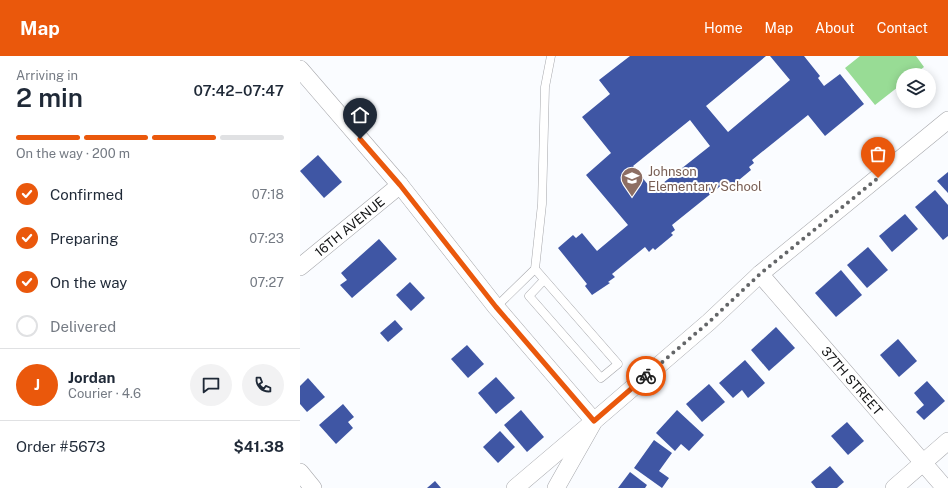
<!DOCTYPE html>
<meta charset="utf-8">
<style>
:root{--surface:#fff;--page:#f2f2f3;--text:#1f2937;--muted:#747a83;--line:#e0e1e3;--accent:#ea580c}
body{margin:0;font-family:"Public Sans",sans-serif;background:var(--page);color:var(--text);height:100vh;display:flex;flex-direction:column;font-size:15px;white-space:nowrap}
*{box-sizing:border-box;margin:0}
p{font-size:13px;color:var(--muted)}
.icon{flex:none;width:22px;height:22px;fill:none;stroke:currentColor;stroke-width:2;stroke-linecap:round;stroke-linejoin:round}
.map{position:relative;flex:1;overflow:hidden}
.details{display:flex;flex-direction:column;background:var(--surface);width:300px}
.details>*{flex:none}
.tools{position:absolute;left:596px;top:12px;display:grid;gap:8px}
.tools a{display:grid;place-items:center;width:40px;height:40px;border-radius:50%;background:var(--surface);box-shadow:0 2px 10px #0003;font-size:20px}
.pin{position:absolute;display:grid;place-items:center;width:34px;height:34px;color:#fff;margin:-41px -17px;border-radius:50% 50% 50% 0;rotate:-45deg;box-shadow:0 0 4px #0007}
.pin .icon{rotate:45deg}
.courier{position:absolute;display:grid;place-items:center;width:40px;height:40px;margin:-20px;border:3px solid #ea580c;border-radius:50%;background:#fff;color:#222;box-shadow:0 1px 5px #0007}
.head em{font-style:normal;font-weight:600}
.head div{display:flex;flex-direction:column-reverse}
.head{display:flex;align-items:center;justify-content:space-between;height:68px;padding:0 16px}
h1{font-size:26px;font-weight:600;line-height:30px}
.bar{display:grid;grid-template-columns:repeat(4,1fr);gap:6px 4px;align-content:center;height:48px;padding:0 16px}
.bar i{height:5px;border-radius:3px;background:var(--line)}
.bar .on{background:var(--accent)}
.bar p{grid-column:span 4}
.line{display:flex;align-items:center;gap:10px;padding:0 16px;border-top:1px solid var(--line)}
.line div{flex:1}
.round{display:grid;place-items:center;flex:none;width:42px;height:42px;border-radius:21px;background:var(--page)}
ol{padding:0 16px;list-style:none}
li{display:flex;align-items:center;gap:12px;height:44px}
li p{margin-inline-start:auto}
li .icon{padding:4px;border-radius:50%;background:var(--accent);color:#fff;stroke-width:4}
li:last-child{color:var(--muted)}
li i{width:22px;height:22px;border:2px solid var(--line);border-radius:50%}
header{display:flex;align-items:center;gap:24px;box-sizing:border-box;height:56px;padding:0 20px;background:var(--accent);color:#fff}
header strong{font-size:19px}
nav{display:flex;gap:22px;margin-inline-start:auto;font-size:14px}
main{display:flex;flex:1;min-height:0}
.map>svg:first-child{display:block}
.green{fill:#98dc95}
.building{fill:#3f56a4;fill-rule:evenodd}
.lines{fill:none;stroke-linecap:round;stroke-linejoin:round}
.lane-casing{stroke:#a6a7ab;stroke-width:9}
.street-casing{stroke:#a6a7ab;stroke-width:18}
.lane{stroke:#fff;stroke-width:8}
.street{stroke:#fff;stroke-width:17}
.done{stroke:#646668;stroke-width:4;stroke-dasharray:0 7.2}
.route{stroke:#ea580c;stroke-width:5}
.labels{text-anchor:middle;stroke-width:4;stroke-linejoin:round;paint-order:stroke}
.education-label{font-size:13px;fill:#785e54;stroke:#fff;text-anchor:start}
.street-label{font-size:13px;fill:#141516;stroke:#fff}
</style>
<header>
<strong>Map</strong>
<nav><a>Home</a><a>Map</a><a>About</a><a>Contact</a></nav>
</header>
<main>
<section class="details">
<div class="head"><div><h1>2 min</h1><p>Arriving in</p></div><em>07:42–07:47</em></div>
<div class="bar"><i class="on"></i><i class="on"></i><i class="on"></i><i></i><p>On the way · 200 m</p></div>
<ol>
<li><svg class="icon" aria-label="check" viewBox="0 0 24 24"><path d="M5 12l5 5 9-10"/></svg>Confirmed<p>07:18</p></li>
<li><svg class="icon" aria-label="check" viewBox="0 0 24 24"><path d="M5 12l5 5 9-10"/></svg>Preparing<p>07:23</p></li>
<li><svg class="icon" aria-label="check" viewBox="0 0 24 24"><path d="M5 12l5 5 9-10"/></svg>On the way<p>07:27</p></li>
<li><i></i>Delivered</li>
</ol>
<div class="line" style="height:72px"><b class="round" style="background:var(--accent);color:#fff">J</b><div><b>Jordan</b><p>Courier · 4.6</p></div><a class="round"><svg class="icon" aria-label="chat" viewBox="0 0 24 24"><path d="M4 5h16v11H9l-5 4z"/></svg></a><a class="round"><svg class="icon" aria-label="phone" viewBox="0 0 24 24"><path d="M5 4h4l2 5-3 2q2 4 5 5l2-3 5 2v4C11 20 4 13 5 4z"/></svg></a></div>
<div class="line" style="height:52px"><div>Order #5673</div><b>$41.38</b></div>
</section>
<div class="map">
<svg width="648" height="432" viewBox="0 0 648 432">
<rect width="100%" height="100%" fill="#fafcff"/>
<path class="green" d="M560 0H616L624 11 613 19H603V27L575 49 545 12Z"/>
<g class="building">
<path d="M330 0H466L406 50 428 76 490 24 470 0H504L520 20 518 22 524 30 540 18 564 48 525 80 508 59 452 104 454 107 449 111 451 114 433 129 431 126 425 131 423 128 372 169 375 174 371 177 373 179 355 194 353 192 349 196 345 191 312 218 315 221 308 226 310 227 292 239 285 230 287 228 258 192 273 179 276 182 282 177 297 195 328 169 286 119 311 97 282 61 310 38 299 24ZM390 64 410 90 353 135 333 110Z"/>
<path d="M18 99 42 126 24 142 0 115Z"/>
<path d="M648 116V137L637 125Z"/>
<path d="M635 134 648 149V180L643 184 615 151Z"/>
<path d="M605 158 618 173 592 196 579 180Z"/>
<path d="M79 183 97 203 52 242 40 229 47 224 41 217Z"/>
<path d="M568 191 588 214 567 232 547 209Z"/>
<path d="M541 214 562 239 536 261 515 237Z"/>
<path d="M110 226 125 242 111 255 96 239Z"/>
<path d="M95 264 103 273 88 286 80 277Z"/>
<path d="M476 271 495 292 469 315 451 294Z"/>
<path d="M598 283 617 305 599 321 580 299Z"/>
<path d="M167 289 184 308 168 322 151 303Z"/>
<path d="M445 304 465 327 448 342 442 334 433 342 419 327Z"/>
<path d="M196 321 215 342 196 358 178 337Z"/>
<path d="M8 322 25 341 7 356 0 348V330Z"/>
<path d="M627 325 645 345 624 364 616 356 624 349 614 337Z"/>
<path d="M409 328 425 346 402 366 386 348Z"/>
<path d="M43 348 54 361 48 366 53 372 36 388 19 369Z"/>
<path d="M221 354 244 381 227 396 204 369Z"/>
<path d="M377 354 404 379 389 395 381 388 375 395 356 377Z"/>
<path d="M547 366 564 385 548 399 531 380Z"/>
<path d="M200 375 215 391 198 407 183 391Z"/>
<path d="M354 384 372 397 359 415 369 422 362 432 334 412Z"/>
<path d="M530 410 544 426 537 432H516L511 426Z"/>
<path d="M330 416 347 429 345 432H318Z"/>
<path d="M135 425 141 432H127Z"/>
</g>
<g class="lines">
<g class="lane-casing">
<g id="lane">
<path d="M235 213 318 308 301 322 229 240 244 224"/>
<path d="M196 251 235 213 242 148 245 31 251 0"/>
</g>
</g>
<g class="street-casing">
<g id="street">
<path d="M0 13 100 129 196 251 294 365 215 432"/>
<path id="s1" d="M0 211 100 129"/>
<path id="s2" d="M460 218 645 432"/>
<path d="M0 416 13 432"/>
<path d="M256 432 294 365 409 266 460 218 648 64"/>
<path d="M594 432 648 385"/>
</g>
</g>
<use href="#lane" class="lane"/>
<use href="#street" class="street"/>
</g>
<g class="lines">
<path class="done" d="M346 320 409 266 460 218 578 122"/>
<path class="route" d="M60 83 100 129 196 251 294 365 346 320"/>
</g>
<defs>
<g id="school-pin" transform="scale(1.15)"><path d="M0 17L-7.5 6A9.5 9.5 0 1 1 7.5 6Z" fill="#8d6e63" stroke="#fff"/><path d="M0-5L7-2L0 1L-7-2ZM-4 1L0 2.5L4 1V4Q0 6-4 4Z" fill="#fff"/></g>
</defs>
<g fill-rule="evenodd">
<use href="#school-pin" x="332" y="122"/>
</g>
<g class="labels">
<g class="education-label">
<text x="348" y="120">Johnson<tspan x="348" dy="15">Elementary School</tspan></text>
</g>
<g class="street-label">
<text dy="5" stroke="none"><textPath href="#s1" startOffset="64">16TH AVENUE</textPath></text>
<text dy="5" stroke="none"><textPath href="#s2" startOffset="141">37TH STREET</textPath></text>
</g>
</g>
</svg>
<div class="tools">
<a><svg class="icon" aria-label="layers" viewBox="0 0 24 24"><path d="M12 4l9 5-9 5-9-5zM3 14l9 5 9-5"/></svg></a>
</div>
<div class="pin" style="left:578px;top:122px;background:#ea580c"><svg class="icon" aria-label="bag" viewBox="0 0 24 24"><path d="M5 8h14l-1 12H6zM9 8a3 3 0 0 1 6 0"/></svg></div>
<div class="pin" style="left:60px;top:83px;background:#1f2937"><svg class="icon" aria-label="home" viewBox="0 0 24 24"><path d="M3 11l9-7 9 7M6 9v11h12V9"/></svg></div>
<div class="courier" style="left:346px;top:320px"><svg class="icon" aria-label="bike" viewBox="0 0 24 24"><circle cx="6" cy="16" r="4"/><circle cx="18" cy="16" r="4"/><path d="M6 16l4-8h5l3 8M10 8l3 8H6M13 5h3"/></svg></div>
</div>
</main>
